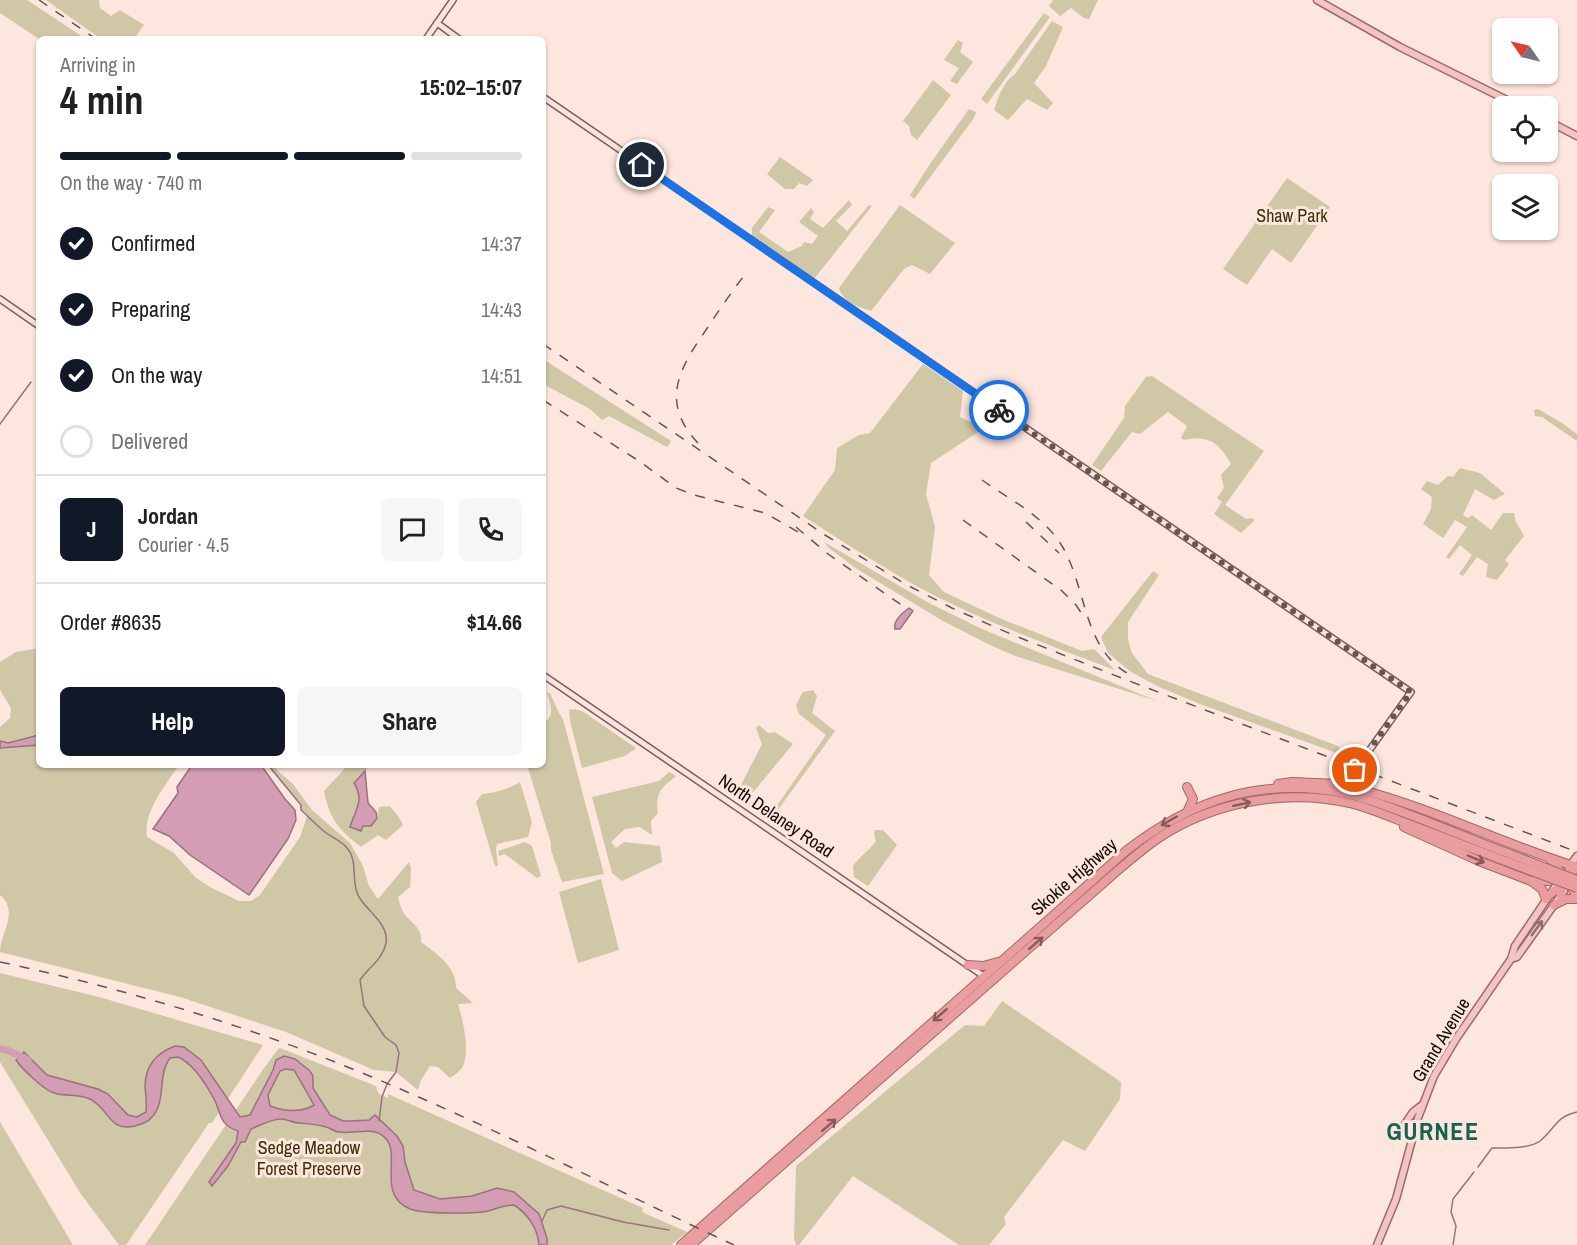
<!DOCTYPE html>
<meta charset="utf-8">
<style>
:root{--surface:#fff;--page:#f6f6f6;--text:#202124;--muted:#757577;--line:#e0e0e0;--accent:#111827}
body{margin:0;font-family:"Archivo Narrow",sans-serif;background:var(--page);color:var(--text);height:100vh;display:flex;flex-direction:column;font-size:22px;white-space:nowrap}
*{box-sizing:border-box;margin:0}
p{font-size:20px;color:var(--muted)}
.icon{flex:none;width:33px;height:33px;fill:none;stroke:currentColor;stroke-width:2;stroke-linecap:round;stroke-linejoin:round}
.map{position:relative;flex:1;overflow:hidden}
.panel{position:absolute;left:36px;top:36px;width:510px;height:732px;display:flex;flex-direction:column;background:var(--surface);border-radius:9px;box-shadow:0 2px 4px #0004}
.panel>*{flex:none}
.needle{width:39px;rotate:304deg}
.fabs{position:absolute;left:1492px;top:18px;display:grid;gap:12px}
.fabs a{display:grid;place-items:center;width:66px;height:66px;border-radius:9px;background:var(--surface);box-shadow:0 2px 4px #0004;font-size:30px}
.pin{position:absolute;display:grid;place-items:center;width:51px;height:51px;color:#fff;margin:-26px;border:3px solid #fff;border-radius:50%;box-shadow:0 2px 6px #0007}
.courier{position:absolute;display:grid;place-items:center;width:60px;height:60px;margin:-30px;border:4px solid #1a73e8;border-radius:50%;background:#fff;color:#222;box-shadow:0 2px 8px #0007}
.overview em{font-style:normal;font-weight:800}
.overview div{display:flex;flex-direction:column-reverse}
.overview{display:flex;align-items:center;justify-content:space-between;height:102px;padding:0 24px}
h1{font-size:39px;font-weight:800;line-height:45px}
.bar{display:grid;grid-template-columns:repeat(4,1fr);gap:9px 6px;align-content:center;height:72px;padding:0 24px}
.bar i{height:8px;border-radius:4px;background:var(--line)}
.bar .current{background:var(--accent)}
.bar p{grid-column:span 4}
.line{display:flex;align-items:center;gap:15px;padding:0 24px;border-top:2px solid var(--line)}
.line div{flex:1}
.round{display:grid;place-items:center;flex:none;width:63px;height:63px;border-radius:9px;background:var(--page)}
ol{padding:0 24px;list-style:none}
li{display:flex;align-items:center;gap:18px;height:66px}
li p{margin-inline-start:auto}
li .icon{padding:6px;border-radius:50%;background:var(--accent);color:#fff;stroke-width:4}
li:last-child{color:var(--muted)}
li i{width:33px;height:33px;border:3px solid var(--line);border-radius:50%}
.button{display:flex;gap:12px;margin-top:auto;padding:12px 24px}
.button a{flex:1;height:69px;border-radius:9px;background:var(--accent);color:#fff;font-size:24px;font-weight:800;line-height:69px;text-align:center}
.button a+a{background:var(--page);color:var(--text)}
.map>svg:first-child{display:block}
.green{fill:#d0c7a7}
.water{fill:#d39db3;stroke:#9a717f;stroke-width:1.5;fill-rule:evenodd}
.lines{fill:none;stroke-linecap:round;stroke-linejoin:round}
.stream{stroke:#9a717f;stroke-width:1.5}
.river{stroke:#d39db3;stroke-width:7}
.secondary-casing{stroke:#7d5e50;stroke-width:8}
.primary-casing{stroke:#9e6968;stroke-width:9}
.highway-casing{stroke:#9e6968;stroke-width:10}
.secondary{stroke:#f8e2e2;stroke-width:5}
.primary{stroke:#f2c4c5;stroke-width:6}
.highway{stroke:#e99d9e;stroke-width:8}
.rail{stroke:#665651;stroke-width:1.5;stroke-dasharray:10 10;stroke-linecap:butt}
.highway-bridge-casing{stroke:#9e6968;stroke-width:10;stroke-linecap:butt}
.highway-bridge{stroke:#e99d9e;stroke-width:8}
.oneway{stroke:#895a59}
.oneway2{stroke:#8e706f}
.done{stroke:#665651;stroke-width:6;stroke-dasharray:0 10.8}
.route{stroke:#1a73e8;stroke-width:8}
.labels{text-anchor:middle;stroke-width:6;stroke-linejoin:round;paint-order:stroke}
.park-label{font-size:18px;fill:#3d3309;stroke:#fde6dd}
.street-label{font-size:18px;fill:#140905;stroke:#fde6dd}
.district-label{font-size:24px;font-weight:bold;letter-spacing:1.5px;fill:#146451;stroke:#fde6dd}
</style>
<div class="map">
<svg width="1577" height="1245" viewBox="0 0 1577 1245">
<rect width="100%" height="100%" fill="#fde6dd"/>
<g class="green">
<path d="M0 0H27L86 39H39L0 13Z"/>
<path d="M46 0H99L100 8 111 16 120 10 144 25 134 39H101Z"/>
<path d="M1053 0H1098L1089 19 1084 18 1071 8 1060 16 1049 6Z"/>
<path d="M1044 13 1050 17 987 104 981 99Z"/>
<path d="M1052 21 1063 27 1046 66 1034 83 1053 103 1047 110 1027 99 1008 120 994 110 999 95 1007 81 1015 74Z"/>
<path d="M958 40 963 43 960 52 973 62 957 84 950 81 959 68 944 60Z"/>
<path d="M933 80 951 95 917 140 911 135 909 126 903 121Z"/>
<path d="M969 109 976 112 974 118 914 199 910 195 932 161Z"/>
<path d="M780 157 813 180 807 186 799 183 794 189H785L767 174Z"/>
<path d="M1287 178 1330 207 1291 263 1272 249 1247 285 1223 269Z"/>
<path d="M849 200 852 205 836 221 847 231 869 205 872 206 814 279 752 236V228L768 207 775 210 759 232 788 252 802 246 804 242 812 244 818 236 799 222 811 208 814 212 810 219 823 228Z"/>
<path d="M900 205 955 243 930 274 912 265 904 269 871 311C857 306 844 303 839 288Z"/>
<path d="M543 359 671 441 667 447 609 416 602 420 590 409 543 384Z"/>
<path d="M923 364 963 391 960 417 975 424 990 410 1001 417 931 463 926 494 935 527 929 575 944 592 997 617 1082 651 1094 649 1115 670C1046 644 974 618 909 582 873 561 838 539 803 516L835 470 837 448 859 435 870 433Z"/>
<path d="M1152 376 1264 451 1225 505 1246 519 1252 518 1255 520 1241 533 1214 514 1222 502 1217 498 1224 488 1221 475 1231 464C1219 443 1209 435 1184 440L1181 438 1187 426 1168 412 1140 434 1132 432 1101 471 1092 465 1124 418 1125 406 1146 377Z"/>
<path d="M1538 409 1562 423 1577 434V441L1542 417 1535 416 1534 410Z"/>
<path d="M1460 468 1480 473 1505 494 1494 500 1475 489 1463 515 1468 518 1472 515 1491 530 1503 513H1514L1515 520 1524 536 1505 560 1509 564 1497 580 1486 577 1488 564 1477 557 1463 576 1459 574 1472 555 1460 545 1449 559 1446 557 1467 527 1455 520 1443 538 1423 524 1431 509 1432 497 1421 489 1427 481 1438 485 1448 476 1453 477Z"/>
<path d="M824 542 927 602 982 629 1157 701 1015 656 990 645 943 621 857 569 829 548Z"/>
<path d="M1153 571 1159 575 1128 622V640L1132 653 1148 674 1338 746 1345 756 1200 704 1159 687 1131 672 1108 653 1101 637Z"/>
<path d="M39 648V735L8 743 0 741V727L10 718 11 708 0 690V662L16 652Z"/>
<path d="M813 690 817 696 812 713 835 731 770 821 769 817 826 735 799 714 796 705 803 692Z"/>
<path d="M547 693H550L559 713 563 719 604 874 562 882 551 850V843L527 765H543V724C555 716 551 705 547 693Z"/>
<path d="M574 709 582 711 636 748 625 756 582 768 570 721 569 710Z"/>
<path d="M759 725 768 733 775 732 793 744 750 796 741 785 762 744 756 728Z"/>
<path d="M39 745V765H179C165 786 143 812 147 837L174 853 195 877 210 887 239 901H251L260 895 300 837 307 816 301 810 300 804 268 765H274L278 771 293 784 312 810 350 843 363 866 369 886 378 899 409 862 411 867 410 887 398 897C399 901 401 908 403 912 410 923 423 927 421 942 436 953 457 967 456 988L473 1003 458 1004C463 1021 471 1052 462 1068 459 1072 454 1075 450 1078L438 1067 430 1066 421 1080 418 1090 396 1072 374 1070 286 1032 180 997 0 952C0 933 20 912 0 895V748Z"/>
<path d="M348 765H370L354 783C360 793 361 805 353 815L360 831 363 826 377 818 379 807 390 806C395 813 400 817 403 825L386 840 378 835 361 847C339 830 329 818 324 791Z"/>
<path d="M669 772 676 776C661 788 655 793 658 813L651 821 652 835 640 827 625 829 611 842 616 848 624 842 660 846 662 862 622 881 612 873 592 797 659 781Z"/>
<path d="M520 782 532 822 528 837 497 844 496 849 498 866H495L476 802 482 794C492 794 511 788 520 782Z"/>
<path d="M875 830H883L897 845 868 886 854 877 853 866C860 856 869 851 876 841L874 834Z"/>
<path d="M525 842 532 846 541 876 537 878 505 854 499 856 498 851Z"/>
<path d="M601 879 619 950 578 963 559 892Z"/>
<path d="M0 973 99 997 263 1045 212 1123H209L126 1245H119L81 1194 0 1062Z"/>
<path d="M1002 1001 1121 1082 1120 1099 1085 1151 1063 1140 1004 1217 1006 1224 989 1245H959L853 1176 799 1245H796L794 1239 796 1166 965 1025 984 1026Z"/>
<path d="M280 1048 376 1086 378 1093 388 1098V1094L643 1208 642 1212 687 1232 671 1245H145L262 1071 278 1049Z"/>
<path d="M0 1122 73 1245H0Z"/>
</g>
<g class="water">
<path d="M909 608 913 611 900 629H895C893 621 902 613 909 608Z"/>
<path d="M39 735V745L0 748V741L8 743Z"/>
<path d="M192 765H261L285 799 295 810 296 820 288 839 249 895 190 855 169 836 153 829 178 793 177 787Z"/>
<path d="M365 771 368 803 376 812 377 818 371 826H363L361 831 350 827C355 810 365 801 354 783Z"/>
<path d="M175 1046 184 1047 201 1060 240 1117 250 1115 273 1070 276 1060 284 1056 295 1059 310 1071 313 1076V1088L330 1115 343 1121H350L369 1120 375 1115 397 1136 403 1146 405 1162 414 1190 440 1199 472 1196 497 1188 514 1192 539 1214 547 1238V1245H539C538 1229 528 1214 514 1205 504 1205 498 1208 488 1211 475 1214 422 1214 410 1209 377 1195 400 1158 387 1140 375 1124 354 1135 339 1132 334 1132 331 1128 326 1127 317 1124 308 1124 299 1123 293 1123 287 1119 281 1119 272 1119 260 1125 251 1129L245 1142H241L228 1166 212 1186 209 1182 236 1143 238 1131C218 1124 222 1114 214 1099 206 1084 194 1064 178 1057L170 1058C157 1075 167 1103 151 1118 147 1123 141 1124 135 1126 108 1132 109 1108 90 1099 78 1093 66 1097 54 1093 44 1090 22 1069 16 1060L24 1052 47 1075 98 1089 108 1094 128 1115 137 1117 146 1112C147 1102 146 1096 145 1087 145 1066 156 1053 175 1046ZM285 1069 294 1070 314 1105C301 1113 284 1111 270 1106L268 1095 280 1071Z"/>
</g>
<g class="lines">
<g class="stream">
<path d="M0 424 31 382"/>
<path d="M268 765 301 805V810C309 817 317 826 325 832 333 838 341 841 347 848 359 862 350 882 359 897 368 912 389 924 386 943 383 959 369 967 360 980L364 1006 385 1037 396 1045 399 1053 396 1072 387 1084 382 1097 379 1121"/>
<path d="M1478 1167 1492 1148C1506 1148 1529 1149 1540 1141 1556 1128 1555 1117 1577 1112"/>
<path d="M542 1221 547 1210 561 1206 623 1222 669 1230"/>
<path d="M1453 1245 1456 1226 1451 1212 1453 1199 1474 1172"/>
</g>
<path class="river" d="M0 1049 7 1050 28 1060"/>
<g class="secondary-casing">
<g id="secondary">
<path d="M437 23 459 39"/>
<path d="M426 39 453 0"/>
<path d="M543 97 1411 692 1351 776"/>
<path d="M0 299 39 326"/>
<path d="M543 675 985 977"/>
</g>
</g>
<g class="primary-casing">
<g id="primary">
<path d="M1317 0 1400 47 1519 106"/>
<path d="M1548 121 1577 136"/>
<path d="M1569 867 1577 856"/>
<path d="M1511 959 1517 957 1564 891"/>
<path d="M1401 1130 1413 1112 1422 1105"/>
<path d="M1377 1245 1396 1199 1418 1118 1434 1076 1456 1039 1511 959 1515 946 1561 878"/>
</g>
</g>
<g class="highway-casing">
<g id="highway">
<path d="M1351 776 1353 785 1359 789C1434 809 1503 844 1577 867"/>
<path d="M1278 784 1292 782 1339 784 1343 783 1351 776"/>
<path d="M1187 787 1193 799 1188 810"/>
<path d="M1404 827 1479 861 1531 881 1542 889 1546 899"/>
<path d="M1551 860C1562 870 1564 880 1561 895"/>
<path d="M1532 881H1549L1577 869"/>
<path d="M1569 883 1577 897"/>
<path d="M1549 895 1564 884"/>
<path d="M1554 905 1566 899H1577"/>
<path d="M968 965 983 966 998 962"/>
<path d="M681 1245 1126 851C1192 799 1264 776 1348 794 1373 800 1397 810 1421 819 1451 831 1481 843 1510 854"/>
<path d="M691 1245 1117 871C1131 859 1145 847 1160 837 1215 801 1287 789 1350 803 1369 808 1388 816 1406 823 1439 836 1472 848 1505 861"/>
</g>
</g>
<use href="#secondary" class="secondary"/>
<use href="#primary" class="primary"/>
<use href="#highway" class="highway"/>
<g class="rail">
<path d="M39 0 96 39"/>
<path d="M543 344 825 535 907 585 952 608 1013 635 1124 679 1577 852"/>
<path d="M543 400 639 461 676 488 694 495 765 513 800 533"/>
<path d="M698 443C658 401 681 366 708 327 719 310 731 293 743 277"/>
<path d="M982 480C1009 499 1045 517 1062 546 1088 590 1082 650 1132 676"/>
<path d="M963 520 1062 591 1076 605 1084 617"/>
<path d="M1026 522 1059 553"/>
<path d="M796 527 828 554 903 606"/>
<path d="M0 962C108 985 214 1016 317 1055 460 1110 596 1181 734 1245"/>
</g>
<g class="highway-bridge-casing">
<g id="highway-bridge">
<path d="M1510 854 1577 880"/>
<path d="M1505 861 1577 888"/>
</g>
</g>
<use href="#highway-bridge" class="highway-bridge"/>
</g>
<defs><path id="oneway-shaft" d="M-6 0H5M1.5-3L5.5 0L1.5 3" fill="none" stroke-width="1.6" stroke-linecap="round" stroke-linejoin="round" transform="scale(1.5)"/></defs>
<g class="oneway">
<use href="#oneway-shaft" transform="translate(1242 804) rotate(-12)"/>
<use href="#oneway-shaft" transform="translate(1169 821) rotate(150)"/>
<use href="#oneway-shaft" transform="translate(1476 859) rotate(23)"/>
<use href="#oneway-shaft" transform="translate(1036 943) rotate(-41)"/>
<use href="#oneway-shaft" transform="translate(940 1015) rotate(139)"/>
<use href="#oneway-shaft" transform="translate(829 1125) rotate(-41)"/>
</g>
<use class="oneway2" href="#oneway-shaft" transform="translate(1537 928) rotate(-54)"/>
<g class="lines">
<path class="done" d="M999 410 1411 692 1355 770"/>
<path class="route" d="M642 165 999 410"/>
</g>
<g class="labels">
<g class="park-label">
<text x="1292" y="222">Shaw Park</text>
<text x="309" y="1154">Sedge Meadow<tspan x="309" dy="21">Forest Preserve</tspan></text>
</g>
<g class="street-label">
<text transform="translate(776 816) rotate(34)" y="6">North Delaney Road</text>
<text transform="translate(1074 877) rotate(-41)" y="6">Skokie Highway</text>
<text transform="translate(1441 1040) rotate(-59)" y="6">Grand Avenue</text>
</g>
<g class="district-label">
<text x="1433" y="1140">GURNEE</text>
</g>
</g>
</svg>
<div class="fabs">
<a><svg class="needle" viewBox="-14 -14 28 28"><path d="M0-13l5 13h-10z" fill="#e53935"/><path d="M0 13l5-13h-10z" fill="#757577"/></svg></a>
<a><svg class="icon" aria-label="locate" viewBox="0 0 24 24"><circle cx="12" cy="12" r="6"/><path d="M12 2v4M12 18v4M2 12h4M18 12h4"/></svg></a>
<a><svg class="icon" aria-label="layers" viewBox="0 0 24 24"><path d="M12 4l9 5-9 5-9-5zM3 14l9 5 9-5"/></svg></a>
</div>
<div class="pin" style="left:1355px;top:770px;background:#ea580c"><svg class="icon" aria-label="bag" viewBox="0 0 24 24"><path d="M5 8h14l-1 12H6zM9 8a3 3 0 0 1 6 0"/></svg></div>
<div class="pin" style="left:642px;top:165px;background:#1f2937"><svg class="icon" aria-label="home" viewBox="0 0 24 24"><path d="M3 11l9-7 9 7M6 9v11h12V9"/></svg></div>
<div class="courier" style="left:999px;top:410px"><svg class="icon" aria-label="bike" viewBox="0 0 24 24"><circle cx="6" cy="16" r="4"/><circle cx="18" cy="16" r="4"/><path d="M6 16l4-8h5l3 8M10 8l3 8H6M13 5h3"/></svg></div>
<section class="panel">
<div class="overview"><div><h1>4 min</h1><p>Arriving in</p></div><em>15:02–15:07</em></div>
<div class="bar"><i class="current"></i><i class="current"></i><i class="current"></i><i></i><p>On the way · 740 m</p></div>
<ol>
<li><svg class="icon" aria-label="check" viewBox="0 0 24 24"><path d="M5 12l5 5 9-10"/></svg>Confirmed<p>14:37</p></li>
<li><svg class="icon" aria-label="check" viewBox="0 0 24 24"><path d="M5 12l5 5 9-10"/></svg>Preparing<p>14:43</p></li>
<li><svg class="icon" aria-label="check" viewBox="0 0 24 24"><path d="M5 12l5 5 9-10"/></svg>On the way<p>14:51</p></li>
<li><i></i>Delivered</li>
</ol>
<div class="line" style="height:108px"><b class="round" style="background:var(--accent);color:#fff">J</b><div><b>Jordan</b><p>Courier · 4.5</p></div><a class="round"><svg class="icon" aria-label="chat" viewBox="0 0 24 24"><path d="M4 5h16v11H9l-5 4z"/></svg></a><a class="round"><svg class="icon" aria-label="phone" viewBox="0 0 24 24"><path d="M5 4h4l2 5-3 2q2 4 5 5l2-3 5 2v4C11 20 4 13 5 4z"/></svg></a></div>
<div class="line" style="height:78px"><div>Order #8635</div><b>$14.66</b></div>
<div class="button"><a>Help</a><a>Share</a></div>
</section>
</div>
